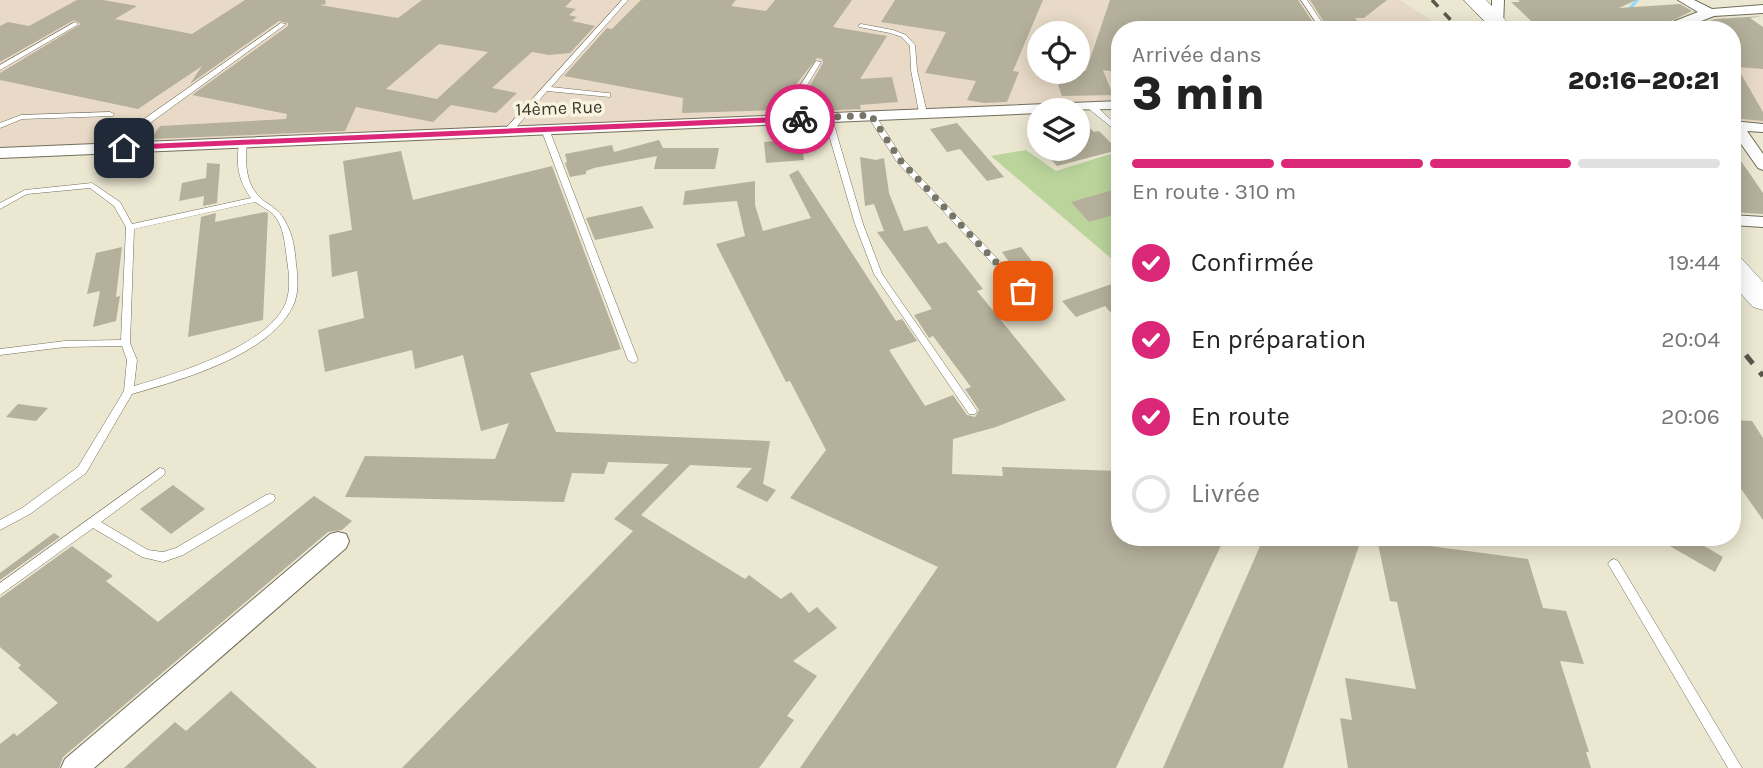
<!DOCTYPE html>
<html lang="fr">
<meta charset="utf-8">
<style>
:root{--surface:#fff;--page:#f6f6f6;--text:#222;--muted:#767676;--line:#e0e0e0;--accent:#db2777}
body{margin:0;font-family:Karla,sans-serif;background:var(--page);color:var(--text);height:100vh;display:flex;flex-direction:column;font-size:26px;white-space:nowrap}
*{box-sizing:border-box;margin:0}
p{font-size:23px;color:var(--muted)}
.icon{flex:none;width:38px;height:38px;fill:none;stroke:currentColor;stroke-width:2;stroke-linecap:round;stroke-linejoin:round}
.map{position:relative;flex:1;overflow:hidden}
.drawer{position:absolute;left:1111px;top:21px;width:630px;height:525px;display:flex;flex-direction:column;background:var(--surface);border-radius:28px;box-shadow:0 4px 18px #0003}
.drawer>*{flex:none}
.controls{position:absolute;left:1027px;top:21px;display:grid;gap:14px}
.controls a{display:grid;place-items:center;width:63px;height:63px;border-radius:50%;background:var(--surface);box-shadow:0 4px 18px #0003;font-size:35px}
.pin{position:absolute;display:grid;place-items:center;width:60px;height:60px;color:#fff;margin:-30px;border-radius:14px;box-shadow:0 4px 10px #0006}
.courier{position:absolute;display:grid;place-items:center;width:70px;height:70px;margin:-35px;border:5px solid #db2777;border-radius:50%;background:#fff;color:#222;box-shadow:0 2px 9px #0007}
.headline em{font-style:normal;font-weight:800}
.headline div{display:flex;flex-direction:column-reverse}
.headline{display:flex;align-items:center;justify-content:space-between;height:119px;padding:0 21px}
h1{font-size:46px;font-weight:800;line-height:52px}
.bar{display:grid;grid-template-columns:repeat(4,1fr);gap:10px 7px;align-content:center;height:84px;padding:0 21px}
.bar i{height:9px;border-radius:5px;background:var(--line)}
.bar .current{background:var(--accent)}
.bar p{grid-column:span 4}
ol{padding:0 21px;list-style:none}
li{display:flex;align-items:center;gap:21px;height:77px}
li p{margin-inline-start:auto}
li .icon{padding:7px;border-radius:50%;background:var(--accent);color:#fff;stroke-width:4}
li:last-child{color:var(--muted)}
li i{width:38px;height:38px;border:4px solid var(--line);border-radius:50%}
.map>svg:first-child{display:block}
.industrial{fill:#e8dac7;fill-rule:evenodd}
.green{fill:#bad49c}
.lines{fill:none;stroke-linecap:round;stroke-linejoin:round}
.stream{stroke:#94d9f8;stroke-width:3.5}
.building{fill:#b4b09b;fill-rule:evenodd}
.service-casing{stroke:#716e5b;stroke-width:1}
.minor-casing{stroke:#716e5b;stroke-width:2}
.primary-casing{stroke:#716e5b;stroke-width:1}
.service{fill:#fff;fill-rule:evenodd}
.minor{fill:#fff;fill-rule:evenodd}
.primary{fill:#fff;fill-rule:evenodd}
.rail-far1{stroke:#59574c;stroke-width:3.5;stroke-dasharray:9 9;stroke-linecap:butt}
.rail{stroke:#59574c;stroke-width:5;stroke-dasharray:11 11;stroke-linecap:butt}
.route{fill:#db2777}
.done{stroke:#777568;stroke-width:7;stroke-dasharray:0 12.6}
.labels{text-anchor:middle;stroke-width:7;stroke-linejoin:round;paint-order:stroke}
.far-street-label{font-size:18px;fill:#39372f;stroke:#f8f4df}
</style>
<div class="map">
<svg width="1763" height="768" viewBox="0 0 1763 768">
<rect width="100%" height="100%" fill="#ebe7d1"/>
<g class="industrial">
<path d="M0 0H1400L1446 30H1120V102L0 151ZM1040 33H1078V72H1040Z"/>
<path d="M1763 48V133L1733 130 1732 50Z"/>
</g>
<path class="green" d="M1026 150 1056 171 1120 151V266L991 156Z"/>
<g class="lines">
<path class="stream" d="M1628 11 1637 0"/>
</g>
<g class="building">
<path d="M77 0H103L137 6 115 19 192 34 245 0H325L326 4 320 5 398 18 422 0H572L565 7 576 9 569 15 577 17 572 21 595 26 570 53 549 55 532 52 492 88 517 93 496 113 451 105 433 122 356 107 345 131 151 139 160 126 286 119 287 114 192 95 288 26V23L279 21 190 84 202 66 138 109 0 80V73L81 24 74 20 0 62V26L8 22 29 26ZM439 44 488 52 437 99 386 89Z"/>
<path d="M641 0H736L731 6 766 11 775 0H852L833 27 887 36 860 79 892 77 898 102 860 105 861 109 820 111 819 96 805 94 823 63 822 59 817 58 776 110 682 113 683 98 564 76 607 28 612 29Z"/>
<path d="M895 0H1043L1013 71 1019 72 1007 102 984 103 967 100 976 81 925 73 946 32 881 22Z"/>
<path d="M1110 0H1298L1318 30H1120L1117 72 1103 70 1113 95 1062 96 1055 76 1078 75V71H1086Z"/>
<path d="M1310 0H1387L1364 18H1355L1364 30H1329Z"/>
<path d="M1518 0H1636L1619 8 1680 4 1692 11 1653 30H1541L1511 2H1520Z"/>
<path d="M1763 16 1750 18 1763 27V69L1737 67 1763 112V121L1732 118V30H1715L1704 23 1715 19Z"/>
<path d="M1078 117 1094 132 1099 131 1118 150 1057 166 1041 149H1078Z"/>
<path d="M957 123 1004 177 987 181 960 149 947 152 930 129Z"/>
<path d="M801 139 804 160 766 163 764 142Z"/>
<path d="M659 140 663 148H719L715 169H654L657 156 594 168 586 171V174L570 177 565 163 567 162 565 154 612 145 614 152Z"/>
<path d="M1732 148 1763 193V214L1732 212V199L1739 200 1732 189Z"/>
<path d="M401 151 413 200 552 166 621 349 530 373 556 432 770 441 763 484 776 490 767 502 736 487 752 468 690 465 641 515 745 579 749 575 781 599 791 592 809 613 817 607 837 628 793 661 817 676 787 716 794 720 759 768H402L633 531 614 519 669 464 608 462 604 474 572 473 564 502 345 497 365 456 495 459 509 423 481 431 463 355 415 369 412 350 325 372 318 330 364 318 357 271 332 277 329 235 352 230 343 161Z"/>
<path d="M860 157 876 160 884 158 889 193 904 231 927 226 938 244 946 242 983 289 977 291 1066 400 996 427 953 439 952 474 1003 476 1002 467 1120 471V537H1225L1116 768H800L938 567 790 498 826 450 790 381 786 382 716 244 745 236 737 201 683 205 685 191 755 181V205L763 231 811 218 789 175 798 170 896 321 902 319 917 341 889 350 925 406 953 395 967 415 975 417 979 410 965 389 971 387 933 336 929 338 914 315 932 309 877 232 884 231 874 204 865 206Z"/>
<path d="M207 163 220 164 217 203 203 206 204 196 179 201 182 183 206 178Z"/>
<path d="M1120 188V213L1089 222 1071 202Z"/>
<path d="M642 206 654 228 595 240 586 218Z"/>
<path d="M265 212 268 213 263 320 188 337 201 217 216 213 215 222Z"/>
<path d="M122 247 116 297 120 296 116 321 93 327 100 291 87 294 96 253Z"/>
<path d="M1021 247 1045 278 1024 283 1002 252Z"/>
<path d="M1112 284 1120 292V323L1105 306 1076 317 1062 301Z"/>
<path d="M18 404 48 408 36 421 6 417Z"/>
<path d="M1732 420 1752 421 1763 438V520L1732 476Z"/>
<path d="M173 485 205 509 171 534 140 509Z"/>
<path d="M314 496 352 521 342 530 328 532 63 757 59 768H0V744L14 733 17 736 58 703 18 668 21 665 0 647V598L72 546 113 576 106 581 158 622Z"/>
<path d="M54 533 60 537 0 580V573Z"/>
<path d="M1264 537H1362L1283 768H1163Z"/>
<path d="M1654 537H1689L1723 557 1715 572Z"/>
<path d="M1377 539 1528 559 1543 608 1566 611 1584 664 1560 661 1589 752H1586L1591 768H1348L1340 718 1352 720 1345 678 1416 689 1397 602 1390 601Z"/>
<path d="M231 691 317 768H124L175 722 186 731Z"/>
</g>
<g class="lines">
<g class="service-casing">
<g id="service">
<path d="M622 0H628L551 87 607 93H610V97L547 91 513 131H507V127Z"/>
<path d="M1301 0H1307L1327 30H1321Z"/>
<path d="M75 22 78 24 77 25 0 70V65Z"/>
<path d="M281 23 286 24 150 123 127 150H121V146L144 119Z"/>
<path d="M861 24 893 30 906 35 915 45 917 70 927 113 926 115H923L919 113 911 70 910 46 902 37 890 33 859 27V25Z"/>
<path d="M816 61 821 62 785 122H779L778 120Z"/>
<path d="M1089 105H1095L1120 128V134L1089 109Z"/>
<path d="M110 112 114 114 113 116 22 119 0 128V123L21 115Z"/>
<path d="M868 113H874L903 159 1026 289 1027 291 1026 293H1020L897 162 867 115Z"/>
<path d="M825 116H831L832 118 863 224 882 274 975 408 977 411 975 414H969L874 274 855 224 824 118Z"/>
<path d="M542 127H548L549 129 638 360 636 362 633 363 628 360 541 129Z"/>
<path d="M240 140H243L247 142C245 164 245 186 264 201 273 207 281 212 286 223 293 235 295 250 296 264 298 278 299 293 293 306 270 355 181 380 132 394L86 473 30 514 0 530V520L22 508 78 467 124 391 127 360 122 346 65 347 0 355V349L65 341 121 340 126 227 114 206 90 188 27 194 0 209V203L25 190 92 183 120 202 132 224 251 198C238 181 235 161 240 140ZM255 202C261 206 267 209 273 214 284 225 285 245 287 260 289 273 291 289 286 302 270 346 175 374 134 386L137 360 130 343 134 229Z"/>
<path d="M160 468 164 469 165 472 164 475 101 522 148 550 163 552 176 548 266 495 270 494 274 495 275 498 274 501 183 555 163 562 142 557 93 528 0 595V583Z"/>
<path d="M1614 559 1618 561 1742 768H1728L1610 567 1608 564 1610 561Z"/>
</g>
</g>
<g class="minor-casing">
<g id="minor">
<path d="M1492 0H1504L1503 26H1493L1492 23Z"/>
<path d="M1678 0H1694L1712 9 1763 5V13L1714 16 1679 30H1663L1675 21 1698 12Z"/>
<path d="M1120 101V109L1040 110V113L0 158V148Z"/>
<path d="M1732 121 1763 124V132L1747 131 1763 154V170L1758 168 1732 131Z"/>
<path d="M1732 215 1763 217V227L1732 225Z"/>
<path d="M338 532 346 534 349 541 346 548 94 768H61L65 759 330 534Z"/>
</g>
</g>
<g class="primary-casing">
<g id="primary">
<path d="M1464 0H1486L1515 30H1493Z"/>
<path d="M1732 257 1742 259 1763 282V310L1753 307 1732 284Z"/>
</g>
</g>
<use href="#service" class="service"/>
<use href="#minor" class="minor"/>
<use href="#primary" class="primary"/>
<path class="rail-far1" d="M1432 0 1460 30"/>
<path class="rail" d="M1732 338 1763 376"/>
</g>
<path class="route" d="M800 116 803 121 124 150 120 148 124 145Z"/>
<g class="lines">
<path class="done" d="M800 119 871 115 900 160 1023 291"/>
</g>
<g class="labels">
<g class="far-street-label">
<text transform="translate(559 108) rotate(-2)" y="6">14ème Rue</text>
</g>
</g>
</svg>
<div class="controls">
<a><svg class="icon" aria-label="locate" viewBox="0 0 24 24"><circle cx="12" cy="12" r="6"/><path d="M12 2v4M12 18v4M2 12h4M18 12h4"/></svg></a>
<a><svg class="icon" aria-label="layers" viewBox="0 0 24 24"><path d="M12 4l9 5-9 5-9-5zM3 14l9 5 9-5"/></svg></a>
</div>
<div class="pin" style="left:1023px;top:291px;background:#ea580c"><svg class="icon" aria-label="bag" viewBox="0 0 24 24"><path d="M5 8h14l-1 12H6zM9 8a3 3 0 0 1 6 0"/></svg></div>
<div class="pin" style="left:124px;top:148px;background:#1f2937"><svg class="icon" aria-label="home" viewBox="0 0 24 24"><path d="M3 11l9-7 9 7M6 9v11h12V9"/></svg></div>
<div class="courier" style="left:800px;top:119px"><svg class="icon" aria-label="bike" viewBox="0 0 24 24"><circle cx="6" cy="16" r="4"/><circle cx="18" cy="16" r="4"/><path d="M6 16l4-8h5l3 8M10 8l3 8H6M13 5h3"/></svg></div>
<section class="drawer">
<div class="headline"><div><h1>3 min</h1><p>Arrivée dans</p></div><em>20:16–20:21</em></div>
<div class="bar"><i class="current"></i><i class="current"></i><i class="current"></i><i></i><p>En route · 310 m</p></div>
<ol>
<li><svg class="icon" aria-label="check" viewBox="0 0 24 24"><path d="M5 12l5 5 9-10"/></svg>Confirmée<p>19:44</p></li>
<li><svg class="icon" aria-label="check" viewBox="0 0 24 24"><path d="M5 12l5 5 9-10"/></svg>En préparation<p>20:04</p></li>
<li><svg class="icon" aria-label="check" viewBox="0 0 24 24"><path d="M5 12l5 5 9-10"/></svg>En route<p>20:06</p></li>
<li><i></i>Livrée</li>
</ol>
</section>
</div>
